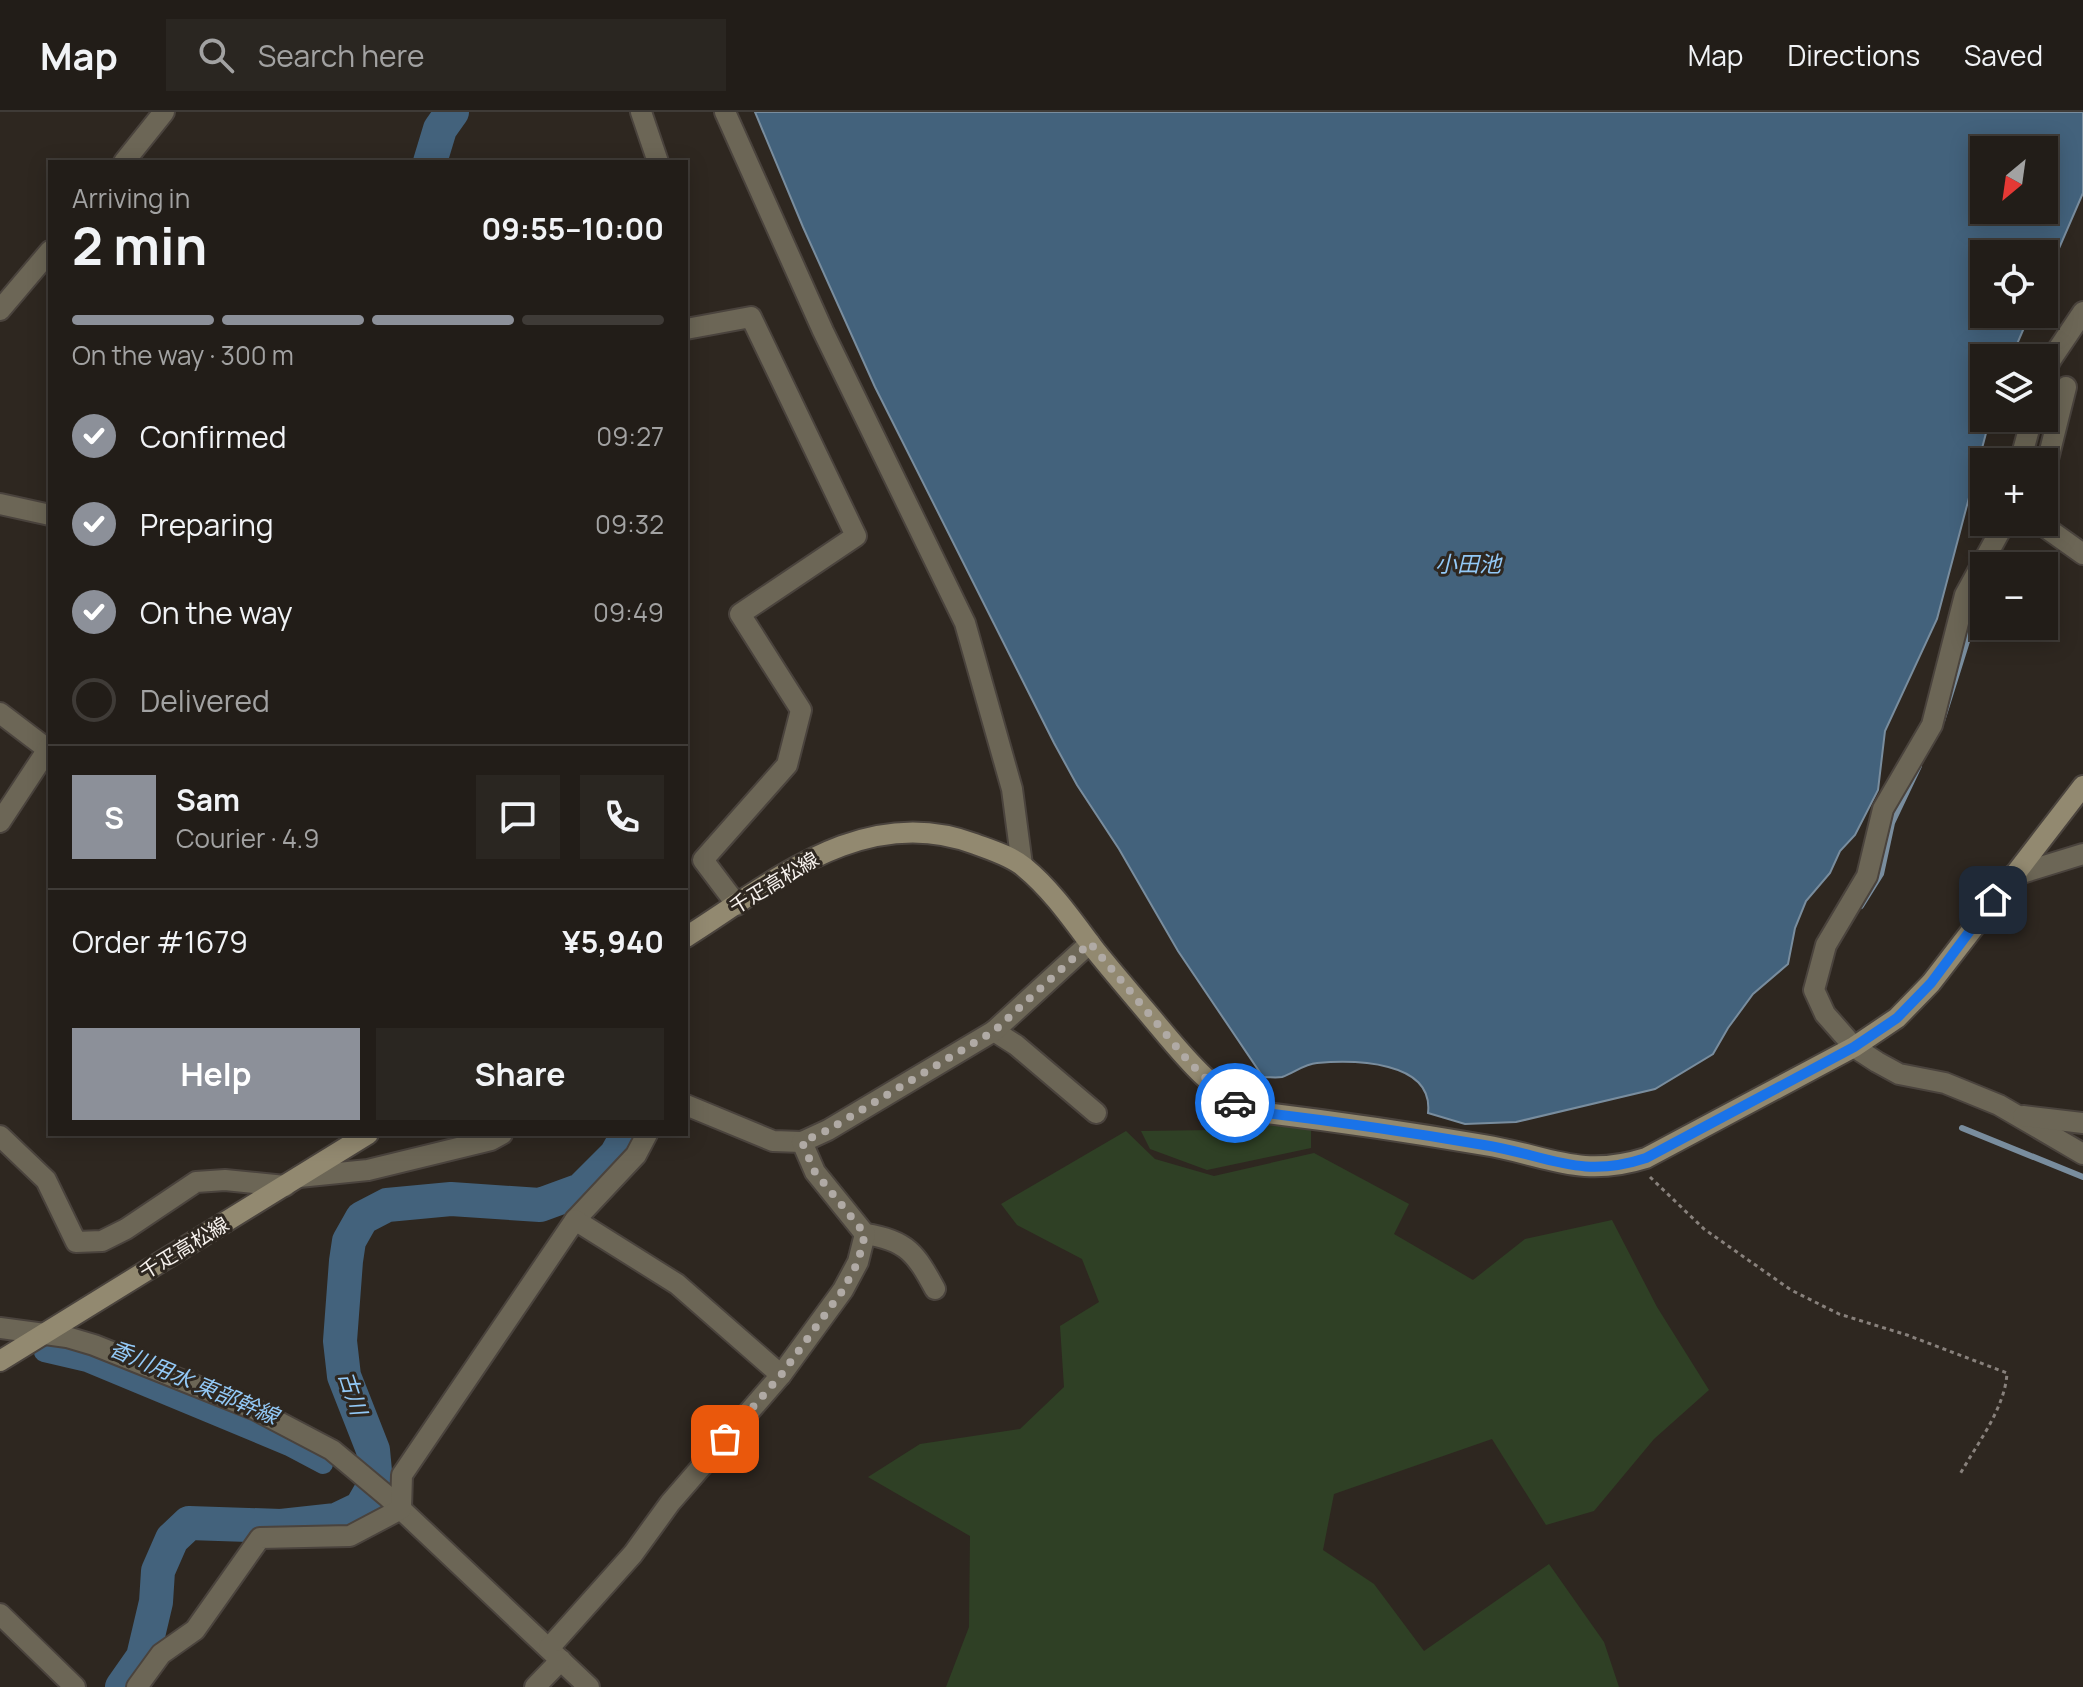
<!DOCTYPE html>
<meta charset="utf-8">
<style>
:root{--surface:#221d18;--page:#2a2621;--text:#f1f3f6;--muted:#a2a2a2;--line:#3f3b37;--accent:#8c9099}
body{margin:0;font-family:Manrope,"Noto Sans JP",sans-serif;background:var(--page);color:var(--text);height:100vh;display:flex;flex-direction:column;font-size:30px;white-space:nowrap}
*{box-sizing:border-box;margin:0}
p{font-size:26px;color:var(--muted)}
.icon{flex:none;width:44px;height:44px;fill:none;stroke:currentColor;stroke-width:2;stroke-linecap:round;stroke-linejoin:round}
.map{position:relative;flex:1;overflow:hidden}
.details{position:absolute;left:48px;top:48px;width:640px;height:976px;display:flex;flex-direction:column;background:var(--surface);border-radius:0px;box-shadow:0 4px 20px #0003,0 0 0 2px var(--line)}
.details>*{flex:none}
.needle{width:52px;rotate:209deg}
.buttons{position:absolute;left:1970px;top:24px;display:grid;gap:16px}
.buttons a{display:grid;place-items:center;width:88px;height:88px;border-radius:0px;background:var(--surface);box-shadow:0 4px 20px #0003,0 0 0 2px var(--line);font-size:40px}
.pin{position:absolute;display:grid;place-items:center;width:68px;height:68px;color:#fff;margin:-34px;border-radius:16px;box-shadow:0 4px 12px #0006}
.courier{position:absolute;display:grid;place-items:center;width:80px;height:80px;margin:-40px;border:6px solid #1a73e8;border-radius:50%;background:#fff;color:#222;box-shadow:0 2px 10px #0007}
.overview em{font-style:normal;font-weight:700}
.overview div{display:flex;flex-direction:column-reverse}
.overview{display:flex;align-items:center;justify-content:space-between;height:136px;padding:0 24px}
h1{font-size:52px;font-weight:700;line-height:60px}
.bar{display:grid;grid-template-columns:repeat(4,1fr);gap:12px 8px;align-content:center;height:96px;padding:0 24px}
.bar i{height:10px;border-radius:6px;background:var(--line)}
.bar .active{background:var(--accent)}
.bar p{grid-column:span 4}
.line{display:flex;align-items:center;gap:20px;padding:0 24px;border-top:2px solid var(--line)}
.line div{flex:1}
.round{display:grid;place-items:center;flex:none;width:84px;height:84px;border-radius:0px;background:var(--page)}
ol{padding:0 24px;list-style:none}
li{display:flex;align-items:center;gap:24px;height:88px}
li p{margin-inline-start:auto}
li .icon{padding:8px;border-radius:50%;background:var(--accent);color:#fff;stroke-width:4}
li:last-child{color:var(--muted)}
li i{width:44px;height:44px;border:4px solid var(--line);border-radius:50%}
.button{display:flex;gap:16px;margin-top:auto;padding:16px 24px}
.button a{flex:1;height:92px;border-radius:0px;background:var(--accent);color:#fff;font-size:32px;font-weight:700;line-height:92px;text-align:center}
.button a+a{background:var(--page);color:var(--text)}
header{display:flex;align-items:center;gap:48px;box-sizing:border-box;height:112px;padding:0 40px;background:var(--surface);border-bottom:2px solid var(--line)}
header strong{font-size:38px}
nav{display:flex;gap:44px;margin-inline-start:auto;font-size:28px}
.search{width:560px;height:72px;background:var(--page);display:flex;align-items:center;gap:20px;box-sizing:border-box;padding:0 28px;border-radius:0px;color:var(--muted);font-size:30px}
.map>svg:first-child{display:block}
.green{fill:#2f4025}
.water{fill:#43627c;stroke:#798d9e;stroke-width:2;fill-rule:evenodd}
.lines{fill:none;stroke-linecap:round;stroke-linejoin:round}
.stream{stroke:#798d9e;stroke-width:6}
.canal{stroke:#43627c;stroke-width:20}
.river{stroke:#43627c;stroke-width:34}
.minor-casing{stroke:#4a433d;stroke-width:24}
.secondary-casing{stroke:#4a433d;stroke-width:24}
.path{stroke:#88817c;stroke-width:3;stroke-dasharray:4 4;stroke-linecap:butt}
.minor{stroke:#6c6656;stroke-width:20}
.secondary{stroke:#928970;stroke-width:20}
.done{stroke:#b0aaa5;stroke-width:8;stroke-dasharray:0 14.4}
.route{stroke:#1a73e8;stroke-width:10}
.labels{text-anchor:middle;stroke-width:6;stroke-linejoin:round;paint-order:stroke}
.street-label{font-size:20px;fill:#f6f1ed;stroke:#2e2720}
.water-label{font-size:22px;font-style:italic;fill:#93c9f7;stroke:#2e2720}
</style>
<header>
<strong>Map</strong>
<div class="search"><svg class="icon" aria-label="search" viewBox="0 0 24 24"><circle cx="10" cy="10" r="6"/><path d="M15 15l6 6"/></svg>Search here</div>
<nav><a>Map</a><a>Directions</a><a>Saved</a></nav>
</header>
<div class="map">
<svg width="2083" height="1575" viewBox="0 0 2083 1575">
<rect width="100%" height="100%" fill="#2e2720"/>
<g class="green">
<path d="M1278 1010 1311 1014V1036L1207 1058 1150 1037 1141 1019 1214 1018Z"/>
<path d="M1126 1019 1155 1047 1214 1064 1314 1041 1409 1092 1394 1122 1473 1168 1525 1127 1612 1108 1657 1195 1709 1278 1654 1327 1594 1399 1546 1413 1492 1327 1334 1382 1323 1438 1374 1472 1424 1539 1549 1452 1604 1530 1619 1575H946L969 1515 970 1424 868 1365 920 1332 1020 1317 1064 1275 1060 1214 1099 1190 1082 1147 1017 1113 1001 1092Z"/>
</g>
<path class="water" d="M755 0H2083V81L2044 171V142H1984V202H2030L2011 246H1984V306H1990L1937 507 1885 619 1878 678 1855 723 1840 739 1830 761 1806 789 1795 816 1788 852 1753 882 1728 916 1713 942 1655 977 1516 1010 1465 1012 1428 1001C1434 948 1353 948 1317 951 1304 952 1294 961 1282 965 1276 966 1268 965 1263 965L1178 839 1119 737 1077 673 1054 631 875 275 803 115ZM1984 38H2044V98H1984Z"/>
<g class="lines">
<g class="stream">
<path d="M2044 281 2051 267"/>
<path d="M1942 609 1984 475"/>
<path d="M1861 794 1881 762 1892 711 1919 654"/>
<path d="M1962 1016 2083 1065"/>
</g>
<path class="canal" d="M44 1240 87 1250 289 1334 323 1352"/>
<g class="river">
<path d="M430 50 440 17 452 0"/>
<path d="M122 1575 143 1545 156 1490 158 1459 172 1427 189 1411 281 1414 336 1408 361 1396 376 1370 373 1338 344 1264 340 1229 346 1149 349 1129 362 1106 387 1093 451 1087 540 1093 581 1078 616 1043 628 1022"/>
</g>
<g class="minor-casing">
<g id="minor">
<path d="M641 0 658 50"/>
<path d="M725 0 823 219 965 511 1012 677 1022 753"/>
<path d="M124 50 164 0"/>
<path d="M0 198 50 139"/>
<path d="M686 217 751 205 856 424 740 502 801 598 787 653 703 748 737 793"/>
<path d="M2044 264 2050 249 2083 200"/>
<path d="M2020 350 2032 306"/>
<path d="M2044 363 2066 275"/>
<path d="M0 392 50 403"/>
<path d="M2005 410 1965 483 1932 613 1883 697 1867 764 1826 833 1814 878 1825 902 1854 935 1877 950 1899 962 1945 971 1999 993 2083 1042"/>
<path d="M2038 410 2083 442"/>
<path d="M0 601 50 639"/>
<path d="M0 710 50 634"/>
<path d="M2012 764 2083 742"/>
<path d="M994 919 1016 933 1096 1001"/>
<path d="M686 993 773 1029 802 1030 828 1018 994 919 1090 831"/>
<path d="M2023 1004 2083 1011"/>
<path d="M0 1024 46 1068 76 1130 102 1129 126 1117 196 1070 225 1068 285 1074"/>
<path d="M299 1065 368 1058 491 1028 502 1022"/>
<path d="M575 1108 636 1043 647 1022"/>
<path d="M865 1122C907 1128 916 1142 935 1177"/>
<path d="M0 1216 67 1225 94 1233 254 1297 332 1338 387 1384 589 1575"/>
<path d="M0 1502 75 1575"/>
<path d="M549 1536 633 1442 670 1391 781 1263 843 1178 858 1150 865 1122 815 1060 802 1030"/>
<path d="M137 1575 161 1542 195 1518 260 1426 350 1424 401 1397 402 1363 575 1108 677 1172 781 1263"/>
<path d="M535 1575 561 1548"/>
</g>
</g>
<g class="secondary-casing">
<g id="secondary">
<path d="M686 825C773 770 865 690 975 732 991 738 1011 744 1024 755 1053 779 1073 809 1095 838 1112 859 1129 879 1146 899 1180 939 1209 980 1258 1000 1333 1009 1408 1020 1484 1033 1547 1043 1579 1067 1646 1046L1854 935 1897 906 1931 871 2083 674"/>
<path d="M0 1249 368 1022"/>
</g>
</g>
<path class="path" d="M1650 1065 1704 1117 1791 1178 1839 1202 1907 1223 2007 1261C2005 1297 1976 1333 1959 1364"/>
<use href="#minor" class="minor"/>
<use href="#secondary" class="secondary"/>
</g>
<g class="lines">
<path class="done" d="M725 1327 781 1263 843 1178 858 1150 865 1122 815 1060 802 1030 828 1018 994 919 1090 831 1189 950 1217 977 1235 991"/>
<path class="route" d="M1235 991 1258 1000C1333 1009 1409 1020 1484 1033 1547 1043 1580 1068 1646 1046L1854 935 1897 906 1931 871 1993 788"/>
</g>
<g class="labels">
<g class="street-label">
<text transform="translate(774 771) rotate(-31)" y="7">千疋高松線</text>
<text transform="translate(184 1136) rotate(-31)" y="7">千疋高松線</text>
</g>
<g class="water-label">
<text x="1468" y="460">小田池</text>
<text transform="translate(194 1270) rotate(23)" y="8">香川用水 東部幹線</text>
<text transform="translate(353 1281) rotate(72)" y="8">古川</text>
</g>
</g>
</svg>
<div class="buttons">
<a><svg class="needle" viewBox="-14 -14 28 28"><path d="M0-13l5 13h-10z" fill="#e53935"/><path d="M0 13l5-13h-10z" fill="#a2a2a2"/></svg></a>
<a><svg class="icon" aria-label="locate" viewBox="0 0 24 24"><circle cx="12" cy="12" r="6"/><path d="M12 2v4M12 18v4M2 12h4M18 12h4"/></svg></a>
<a><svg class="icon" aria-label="layers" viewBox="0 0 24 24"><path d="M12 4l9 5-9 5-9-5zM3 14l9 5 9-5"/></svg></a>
<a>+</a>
<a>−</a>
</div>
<div class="pin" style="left:725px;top:1327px;background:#ea580c"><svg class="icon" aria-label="bag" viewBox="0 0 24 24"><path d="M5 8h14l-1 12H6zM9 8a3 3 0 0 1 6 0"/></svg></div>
<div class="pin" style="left:1993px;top:788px;background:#1f2937"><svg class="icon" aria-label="home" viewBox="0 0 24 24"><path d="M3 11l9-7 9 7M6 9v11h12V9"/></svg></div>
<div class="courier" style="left:1235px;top:991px"><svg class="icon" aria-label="car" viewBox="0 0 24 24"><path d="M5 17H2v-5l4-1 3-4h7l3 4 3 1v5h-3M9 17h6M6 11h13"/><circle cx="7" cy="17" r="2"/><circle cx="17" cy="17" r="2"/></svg></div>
<section class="details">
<div class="overview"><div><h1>2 min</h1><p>Arriving in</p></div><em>09:55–10:00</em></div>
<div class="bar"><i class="active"></i><i class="active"></i><i class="active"></i><i></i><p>On the way · 300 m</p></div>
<ol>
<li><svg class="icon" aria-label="check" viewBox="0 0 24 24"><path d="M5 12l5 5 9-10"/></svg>Confirmed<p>09:27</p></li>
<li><svg class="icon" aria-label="check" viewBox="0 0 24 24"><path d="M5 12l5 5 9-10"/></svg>Preparing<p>09:32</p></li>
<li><svg class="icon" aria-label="check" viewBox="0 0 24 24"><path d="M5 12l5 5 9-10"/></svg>On the way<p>09:49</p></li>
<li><i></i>Delivered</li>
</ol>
<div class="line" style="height:144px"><b class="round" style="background:var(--accent);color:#fff">S</b><div><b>Sam</b><p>Courier · 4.9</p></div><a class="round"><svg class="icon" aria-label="chat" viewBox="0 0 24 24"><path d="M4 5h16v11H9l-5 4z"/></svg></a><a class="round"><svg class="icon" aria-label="phone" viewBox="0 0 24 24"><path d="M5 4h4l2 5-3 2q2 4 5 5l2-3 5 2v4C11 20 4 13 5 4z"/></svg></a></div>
<div class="line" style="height:104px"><div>Order #1679</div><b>¥5,940</b></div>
<div class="button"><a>Help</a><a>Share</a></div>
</section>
</div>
